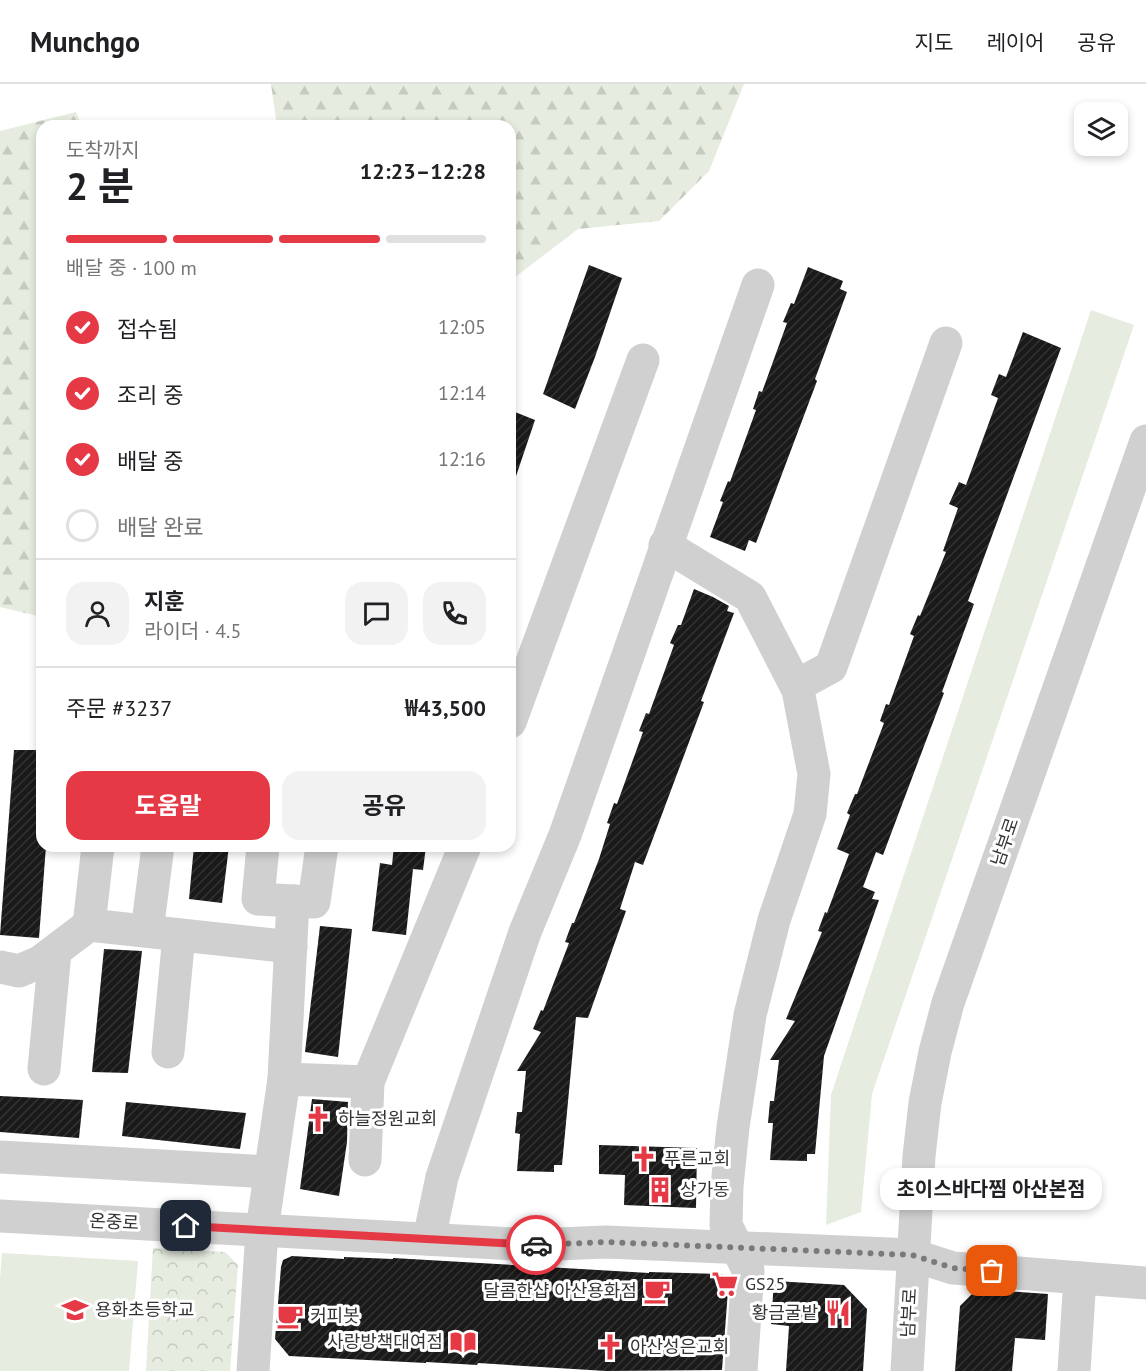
<!DOCTYPE html>
<html lang="ko">
<meta charset="utf-8">
<style>
:root{--surface:#fff;--page:#f2f2f2;--text:#202124;--muted:#757577;--line:#e0e0e0;--accent:#e63946}
body{margin:0;font-family:"PT Sans","Noto Sans KR",sans-serif;background:var(--page);color:var(--text);height:100vh;display:flex;flex-direction:column;font-size:22px;white-space:nowrap}
*{box-sizing:border-box;margin:0}
p{font-size:20px;color:var(--muted)}
.icon{flex:none;width:33px;height:33px;fill:none;stroke:currentColor;stroke-width:2;stroke-linecap:round;stroke-linejoin:round}
.map{position:relative;flex:1;overflow:hidden}
.side{position:absolute;left:36px;top:36px;width:480px;height:732px;display:flex;flex-direction:column;background:var(--surface);border-radius:18px;box-shadow:0 3px 9px #0003}
.side>*{flex:none}
.controls{position:absolute;left:1074px;top:18px;display:grid;gap:12px}
.controls a{display:grid;place-items:center;width:54px;height:54px;border-radius:12px;background:var(--surface);box-shadow:0 3px 9px #0003;font-size:30px}
.pin{position:absolute;display:grid;place-items:center;width:51px;height:51px;color:#fff;margin:-26px;border-radius:12px;box-shadow:0 3px 9px #0006}
.courier{position:absolute;display:grid;place-items:center;width:60px;height:60px;margin:-30px;border:4px solid #e63946;border-radius:50%;background:#fff;color:#222;box-shadow:0 2px 8px #0007}
.bubble{position:absolute;height:42px;border-radius:18px;background:var(--surface);box-shadow:0 3px 9px #0003;font-size:20px;font-weight:700;line-height:42px;text-align:center}
.overview em{font-style:normal;font-weight:700}
.overview div{display:flex;flex-direction:column-reverse}
.overview{display:flex;align-items:center;justify-content:space-between;height:102px;padding:0 30px}
h1{font-size:39px;font-weight:700;line-height:45px}
.bar{display:grid;grid-template-columns:repeat(4,1fr);gap:9px 6px;align-content:center;height:72px;padding:0 30px}
.bar i{height:8px;border-radius:4px;background:var(--line)}
.bar .active{background:var(--accent)}
.bar p{grid-column:span 4}
.line{display:flex;align-items:center;gap:15px;padding:0 30px;border-top:2px solid var(--line)}
.line div{flex:1}
.round{display:grid;place-items:center;flex:none;width:63px;height:63px;border-radius:18px;background:var(--page)}
ol{padding:0 30px;list-style:none}
li{display:flex;align-items:center;gap:18px;height:66px}
li p{margin-inline-start:auto}
li .icon{padding:6px;border-radius:50%;background:var(--accent);color:#fff;stroke-width:4}
li:last-child{color:var(--muted)}
li i{width:33px;height:33px;border:3px solid var(--line);border-radius:50%}
.button{display:flex;gap:12px;margin-top:auto;padding:12px 30px}
.button a{flex:1;height:69px;border-radius:18px;background:var(--accent);color:#fff;font-size:24px;font-weight:700;line-height:69px;text-align:center}
.button a+a{background:var(--page);color:var(--text)}
header{display:flex;align-items:center;gap:36px;box-sizing:border-box;height:84px;padding:0 30px;background:var(--surface);border-bottom:2px solid var(--line)}
header strong{font-size:28px}
nav{display:flex;gap:33px;margin-inline-start:auto;font-size:21px}
.map>svg:first-child{display:block}
.green{fill:#e6ecdf}
.forest{fill:url(#forest-firs)}
.park{fill:url(#park-crowns)}
.building{fill:url(#building-hatch)}
.lines{fill:none;stroke-linecap:round;stroke-linejoin:round}
.minor{stroke:#d0d0d0;stroke-width:33}
.done{stroke:#7a7a7a;stroke-width:6;stroke-dasharray:0 10.8}
.route{stroke:#e63946;stroke-width:8}
.labels{text-anchor:middle;stroke-width:6;stroke-linejoin:round;paint-order:stroke}
.street-label{font-size:18px;fill:#333;stroke:#fff}
.poi-label{font-size:18px;fill:#333;stroke:#fff;text-anchor:start}
</style>
<header>
<strong>Munchgo</strong>
<nav><a>지도</a><a>레이어</a><a>공유</a></nav>
</header>
<div class="map">
<svg width="1146" height="1287" viewBox="0 0 1146 1287">
<defs>
<pattern id="forest-firs" width="22" height="20" patternUnits="userSpaceOnUse" patternTransform="scale(1.5)"><rect width="22" height="20" fill="#e6ecdf"/><path d="M5 1l3.5 6h-7zM16 11l3.5 6h-7z" fill="#c6cbc0"/></pattern>
<pattern id="park-crowns" width="20" height="18" patternUnits="userSpaceOnUse" patternTransform="scale(1.5)"><rect width="20" height="18" fill="#e6ecdf"/><path d="M2 6a3 3 0 1 1 6 0M12 15a3 3 0 1 1 6 0" fill="none" stroke="#c6cbc0"/></pattern>
<pattern id="building-hatch" width="6" height="6" patternUnits="userSpaceOnUse" patternTransform="scale(1.5)"><rect width="6" height="6" fill="#1a1a1a"/><path d="M-1 1l2-2M0 6l6-6M5 7l2-2" fill="none" stroke="#333"/></pattern>
</defs>
<rect width="100%" height="100%" fill="#fff"/>
<g class="green">
<path d="M1091 226 1134 241 872 1010 861 1128 826 1141 831 1011Z"/>
<path d="M2 1169 138 1177 129 1287H0V1195Z"/>
</g>
<g class="forest">
<path d="M271 0H744L709 87 659 137 578 145 510 197V42H277Z"/>
<path d="M76 28 82 42H42V533L0 523V47Z"/>
</g>
<path class="park" d="M153 1164 225 1168 238 1181 230 1287H146Z"/>
<g class="building">
<path d="M589 181 622 194 595 273 575 325 543 310Z"/>
<path d="M808 183 843 197 840 205 847 208 815 295 817 297 756 459 749 456 745 467 710 453 723 418 720 417 728 397 730 398 756 326 753 325 759 307 762 308 787 239 783 238 791 219 794 220Z"/>
<path d="M1023 248 1061 264 968 517 974 520 942 608 944 609 883 771 876 768 863 803 875 808 872 815 879 816 824 972 815 1070H807V1077L770 1076 773 1039H768L770 1017H774L779 976H770L795 937 786 935 822 848 818 847 825 828 827 829 849 770 837 765 850 731 847 729 855 710H857L884 639 880 637 886 620 889 621 914 552 910 550 918 531 920 532 946 468 943 467 958 424 949 420 959 398 966 401 998 314 991 311 999 290 1006 293Z"/>
<path d="M510 326 535 336 513 401H510Z"/>
<path d="M694 505 713 513 729 522 727 527 734 529 701 617 704 618 643 781 635 778 620 825 626 827 588 934 576 933 562 1081H554V1088L517 1087 520 1050 515 1049 517 1028H522L526 987H517L541 948 533 945 541 926 543 927 569 859 565 858 572 839H574L599 775 610 740 607 739 614 719 617 720 643 648 639 647 646 629 649 630 674 561 670 559 678 541H681Z"/>
<path d="M14 666H42V762H46L39 854 0 851Z"/>
<path d="M194 762H229L222 819 189 815Z"/>
<path d="M394 762H426L423 786 413 785 406 851 372 847 380 779 392 781Z"/>
<path d="M320 842 352 845 338 973 305 968Z"/>
<path d="M104 865 142 867 128 989 92 988Z"/>
<path d="M0 1012 83 1016 79 1054 0 1048Z"/>
<path d="M312 1015 348 1018 347 1058 339 1112 300 1105Z"/>
<path d="M126 1018 246 1029 240 1065 122 1052Z"/>
<path d="M599 1061 697 1064 696 1124 624 1121 625 1091 599 1090Z"/>
<path d="M292 1172 344 1175V1173L393 1175V1174L649 1189V1188L721 1190 729 1193 722 1286 606 1287 478 1279 477 1281 426 1278V1279L289 1272 275 1255 281 1183 283 1176Z"/>
<path d="M774 1197 844 1201 867 1225 863 1287H786L789 1242 771 1240Z"/>
<path d="M977 1205 1048 1210 1045 1256 1015 1254 1012 1287H955L960 1222Z"/>
</g>
<g class="lines">
<g class="minor">
<path d="M665 461 750 513 798 606 814 690 810 730 774 836 750 931 733 1043 727 1102 726 1141 748 1186 741 1287"/>
<path d="M796 602 831 583 946 259"/>
<path d="M510 638 643 276"/>
<path d="M263 762 258 815 293 817 284 995"/>
<path d="M293 817 314 818 322 762"/>
<path d="M89 841 98 762"/>
<path d="M147 847 158 762"/>
<path d="M0 883 19 887 40 878 89 841 291 863"/>
<path d="M168 968 179 851"/>
<path d="M44 985 55 868"/>
<path d="M0 1073 269 1088"/>
<path d="M365 1076 368 998"/>
<path d="M0 1132 533 1161 606 1158 912 1171 953 1184 1146 1199"/>
<path d="M429 1155 442 1093 525 848 565 751 758 201"/>
<path d="M253 1287 262 1146 284 995 368 998 465 762"/>
<path d="M907 1287 919 1072 925 1019 935 968 948 919 1146 357"/>
<path d="M1074 1287 1080 1194"/>
</g>
</g>
<g class="lines">
<path class="done" d="M536 1161 606 1158 912 1171 953 1184 992 1187"/>
<path class="route" d="M186 1142 536 1161"/>
</g>
<defs>
<g id="church-bare" transform="scale(2.07)"><path d="M-1.2-6h2.4v3.5h3.3v2.4h-3.3V6h-2.4V-.1h-3.3v-2.4h3.3Z" fill="#e63946" stroke="#fff" stroke-width="2.5" paint-order="stroke"/></g>
<g id="building-bare" transform="scale(2.07)"><path d="M-4-6H4V6H1V3H-1V6H-4ZM-2.5-4.3h1.7v1.8h-1.7ZM.8-4.3h1.7v1.8H.8ZM-2.5-1h1.7V.8h-1.7ZM.8-1h1.7V.8H.8Z" fill="#e63946" stroke="#fff" stroke-width="2.5" paint-order="stroke"/></g>
<g id="supermarket-bare" transform="scale(2.07)"><path d="M-6-5.5h2.5l.6 2H6L4.5 2H-2.5L-4.4-4H-6ZM-1.5 3.2a1.3 1.3 0 1 0 .1 0ZM3 3.2a1.3 1.3 0 1 0 .1 0Z" fill="#e63946" stroke="#fff" stroke-width="2.5" paint-order="stroke"/></g>
<g id="cafe-bare" transform="scale(2.07)"><path d="M-5.5-4.5H6V0H3Q3 3.5 0 3.5H-2.5Q-5.5 3.5-5.5 0ZM3-3.2v2h1.7v-2ZM-6 4.5H4V6H-6Z" fill="#e63946" stroke="#fff" stroke-width="2.5" paint-order="stroke"/></g>
<g id="school-bare" transform="scale(2.07)"><path d="M0-5L7-2L0 1L-7-2ZM-4 1L0 2.5L4 1V4Q0 6-4 4Z" fill="#e63946" stroke="#fff" stroke-width="2.5" paint-order="stroke"/></g>
<g id="restaurant-bare" transform="scale(2.07)"><path d="M-5-6h1v4h1v-4h1v4h1v-4h1v5L-1.5 .5V6h-2V.5L-5-1ZM5-6V6H3V1.5H1.5Q1.5-4 5-6Z" fill="#e63946" stroke="#fff" stroke-width="2.5" paint-order="stroke"/></g>
<g id="library-bare" transform="scale(2.07)"><path d="M-6-4Q-3-5.5-.7-3.5V5Q-3 3-6 4ZM6-4Q3-5.5 .7-3.5V5Q3 3 6 4Z" fill="#e63946" stroke="#fff" stroke-width="2.5" paint-order="stroke"/></g>
</defs>
<g fill-rule="evenodd">
<use href="#church-bare" x="318" y="1035"/>
<use href="#church-bare" x="644" y="1075"/>
<use href="#building-bare" x="660" y="1106"/>
<use href="#supermarket-bare" x="725" y="1200"/>
<use href="#cafe-bare" x="657" y="1207"/>
<use href="#school-bare" x="75" y="1226"/>
<use href="#restaurant-bare" x="838" y="1229"/>
<use href="#cafe-bare" x="290" y="1232"/>
<use href="#library-bare" x="463" y="1258"/>
<use href="#church-bare" x="610" y="1263"/>
</g>
<g class="labels">
<g class="street-label">
<text transform="translate(1005 758) rotate(-71)" y="6">남부로</text>
<text transform="translate(114 1138) rotate(3)" y="6">온중로</text>
<text transform="translate(909 1229) rotate(-87)" y="6">남부로</text>
</g>
<g class="poi-label">
<text x="338" y="1041">하늘정원교회</text>
<text x="664" y="1081">푸른교회</text>
<text x="680" y="1112">상가동</text>
<text x="745" y="1206">GS25</text>
<text x="637" y="1213" text-anchor="end">달콤한샵 아산용화점</text>
<text x="95" y="1232">용화초등학교</text>
<text x="818" y="1235" text-anchor="end">황금굴밭</text>
<text x="310" y="1238">커피봇</text>
<text x="443" y="1264" text-anchor="end">사랑방책대여점</text>
<text x="630" y="1269">아산성은교회</text>
</g>
</g>
</svg>
<div class="controls">
<a><svg class="icon" aria-label="layers" viewBox="0 0 24 24"><path d="M12 4l9 5-9 5-9-5zM3 14l9 5 9-5"/></svg></a>
</div>
<div class="pin" style="left:992px;top:1187px;background:#ea580c"><svg class="icon" aria-label="bag" viewBox="0 0 24 24"><path d="M5 8h14l-1 12H6zM9 8a3 3 0 0 1 6 0"/></svg></div>
<div class="pin" style="left:186px;top:1142px;background:#1f2937"><svg class="icon" aria-label="home" viewBox="0 0 24 24"><path d="M3 11l9-7 9 7M6 9v11h12V9"/></svg></div>
<div class="courier" style="left:536px;top:1161px"><svg class="icon" aria-label="car" viewBox="0 0 24 24"><path d="M5 17H2v-5l4-1 3-4h7l3 4 3 1v5h-3M9 17h6M6 11h13"/><circle cx="7" cy="17" r="2"/><circle cx="17" cy="17" r="2"/></svg></div>
<div class="bubble" style="left:880px;top:1084px;width:222px">초이스바다찜 아산본점</div>
<section class="side">
<div class="overview"><div><h1>2 분</h1><p>도착까지</p></div><em>12:23–12:28</em></div>
<div class="bar"><i class="active"></i><i class="active"></i><i class="active"></i><i></i><p>배달 중 · 100 m</p></div>
<ol>
<li><svg class="icon" aria-label="check" viewBox="0 0 24 24"><path d="M5 12l5 5 9-10"/></svg>접수됨<p>12:05</p></li>
<li><svg class="icon" aria-label="check" viewBox="0 0 24 24"><path d="M5 12l5 5 9-10"/></svg>조리 중<p>12:14</p></li>
<li><svg class="icon" aria-label="check" viewBox="0 0 24 24"><path d="M5 12l5 5 9-10"/></svg>배달 중<p>12:16</p></li>
<li><i></i>배달 완료</li>
</ol>
<div class="line" style="height:108px"><a class="round"><svg class="icon" aria-label="person" viewBox="0 0 24 24"><circle cx="12" cy="8" r="4"/><path d="M4 21q1-7 8-7t8 7"/></svg></a><div><b>지훈</b><p>라이더 · 4.5</p></div><a class="round"><svg class="icon" aria-label="chat" viewBox="0 0 24 24"><path d="M4 5h16v11H9l-5 4z"/></svg></a><a class="round"><svg class="icon" aria-label="phone" viewBox="0 0 24 24"><path d="M5 4h4l2 5-3 2q2 4 5 5l2-3 5 2v4C11 20 4 13 5 4z"/></svg></a></div>
<div class="line" style="height:78px"><div>주문 #3237</div><b>₩43,500</b></div>
<div class="button"><a>도움말</a><a>공유</a></div>
</section>
</div>
